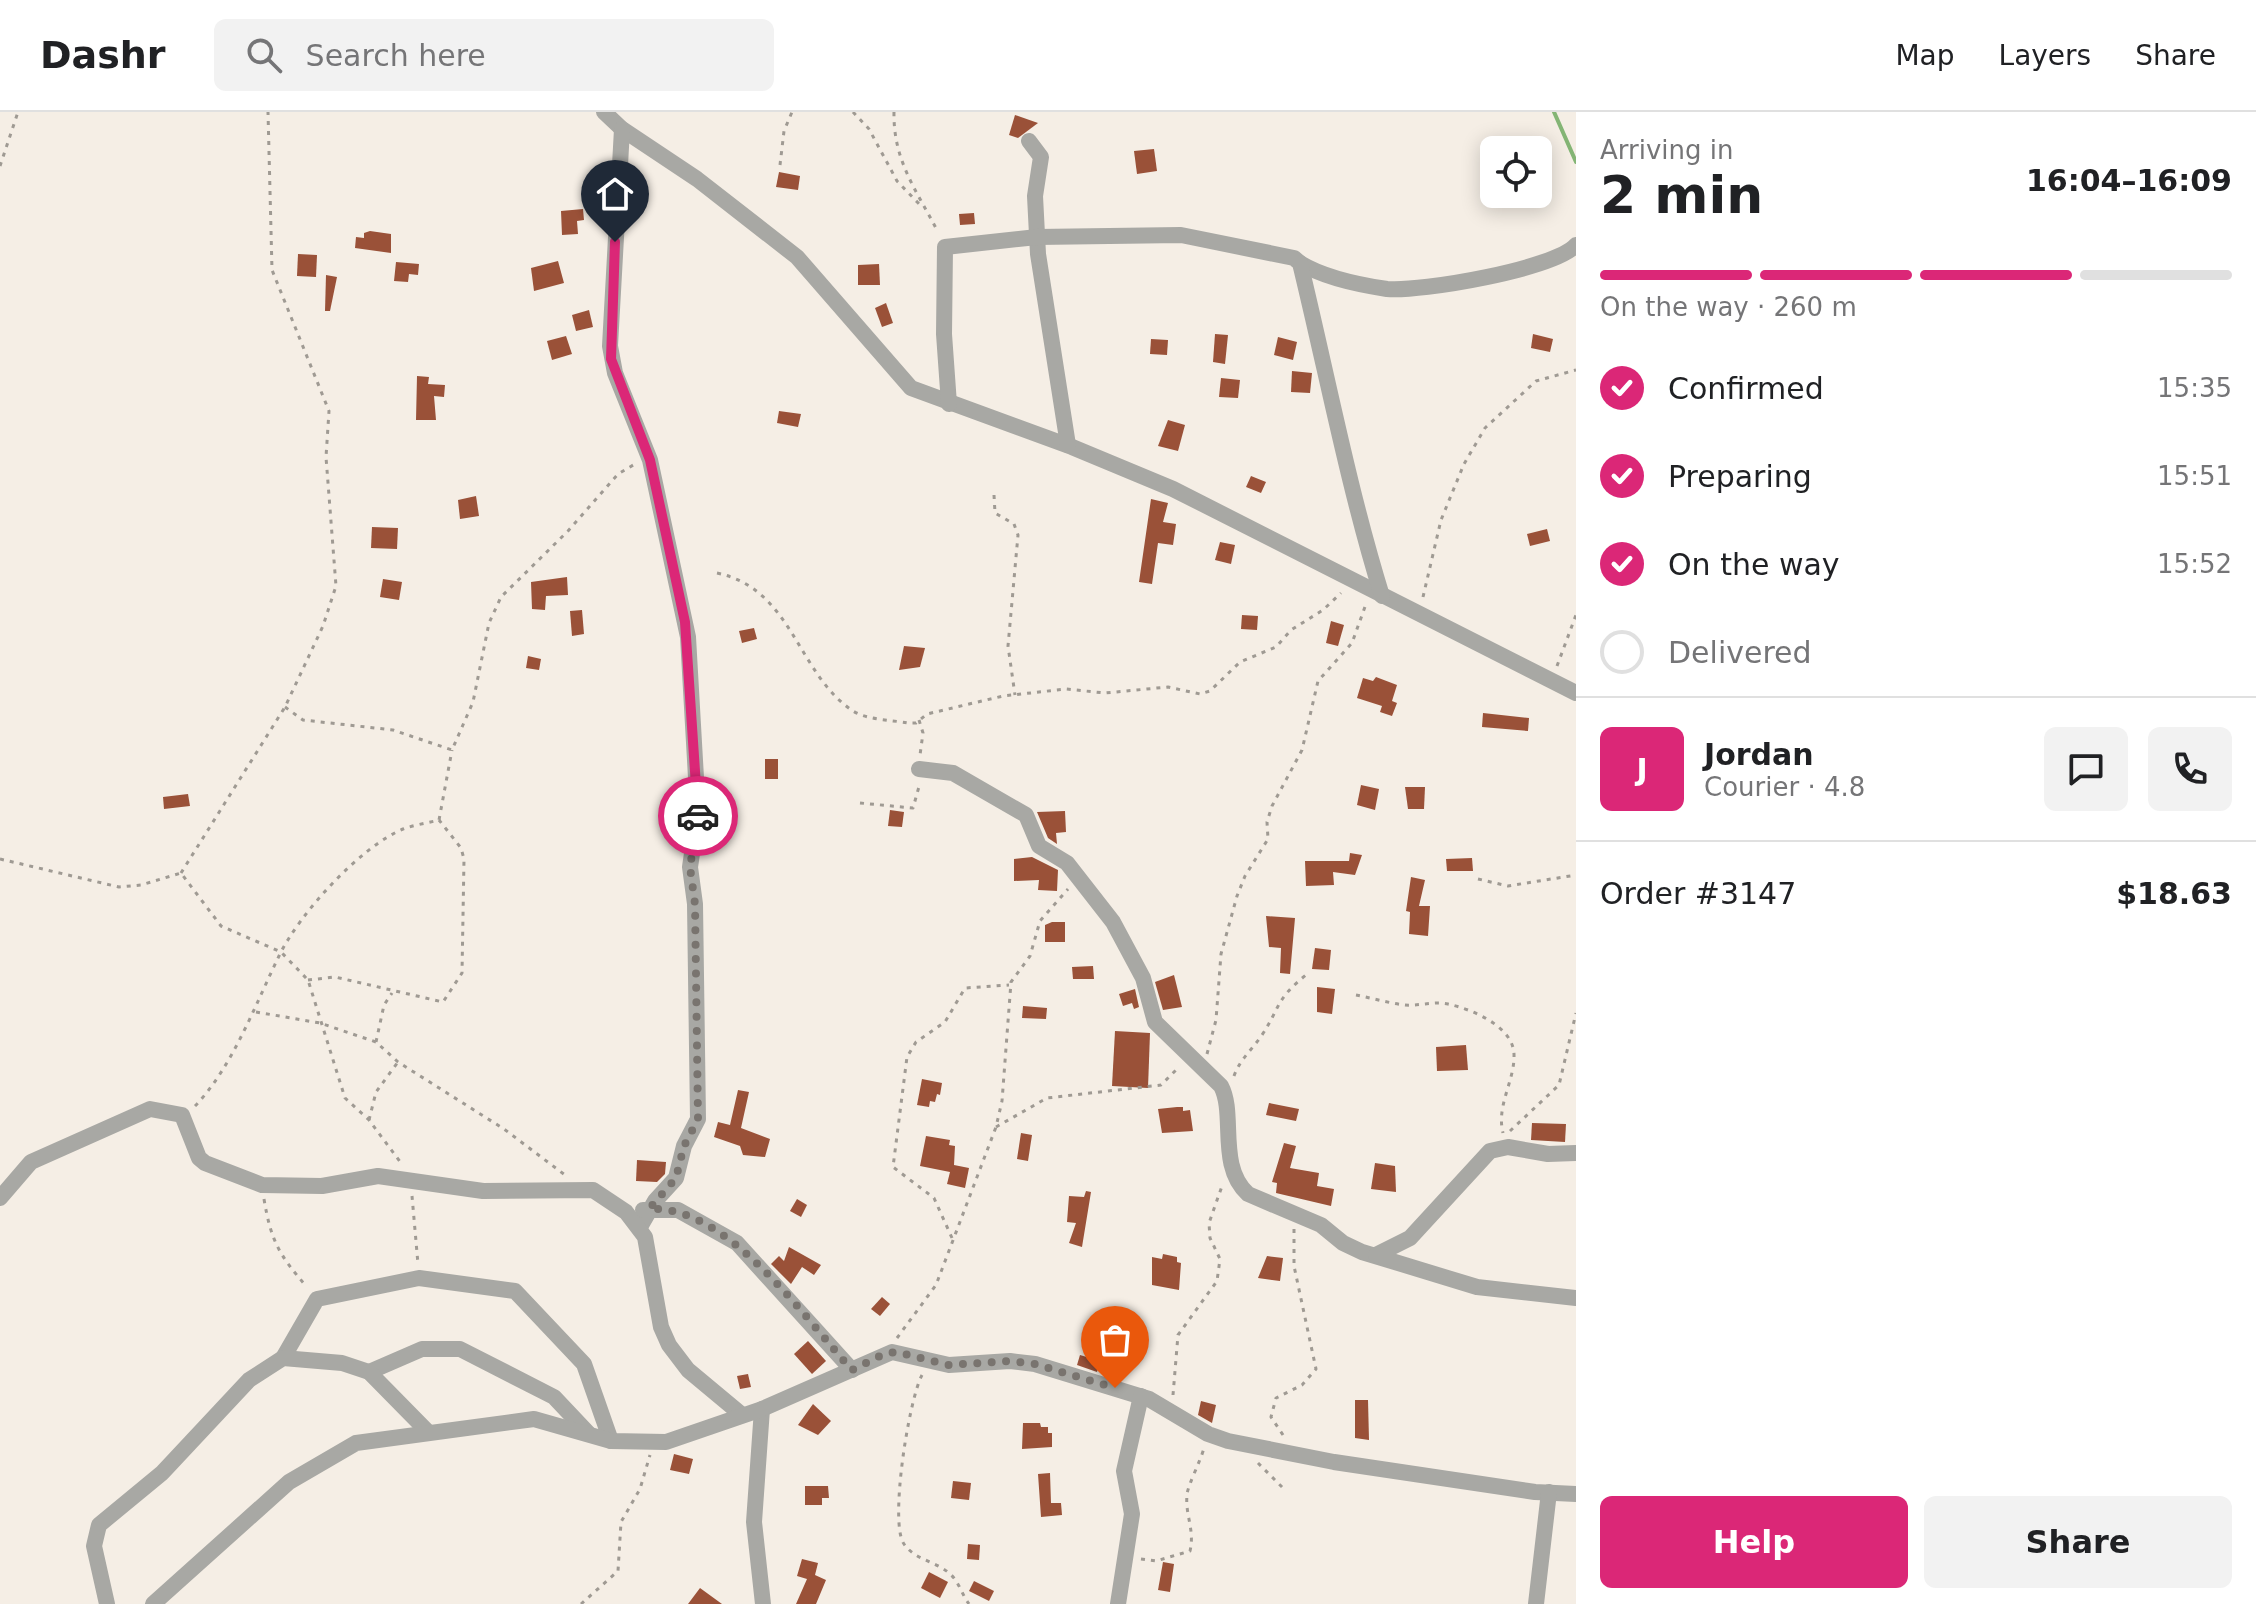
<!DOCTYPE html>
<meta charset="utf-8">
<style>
:root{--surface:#fff;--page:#f2f2f2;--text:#202124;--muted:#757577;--line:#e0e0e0;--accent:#db2777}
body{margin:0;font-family:"DejaVu Sans",sans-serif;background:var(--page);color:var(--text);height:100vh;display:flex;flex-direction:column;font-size:30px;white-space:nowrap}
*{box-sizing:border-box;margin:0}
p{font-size:26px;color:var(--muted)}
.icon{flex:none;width:44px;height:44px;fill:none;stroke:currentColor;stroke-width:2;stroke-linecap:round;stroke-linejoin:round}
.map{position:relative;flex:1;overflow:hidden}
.drawer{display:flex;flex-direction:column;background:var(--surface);width:680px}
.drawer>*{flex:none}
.tools{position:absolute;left:1480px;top:24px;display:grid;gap:16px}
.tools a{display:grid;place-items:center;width:72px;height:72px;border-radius:12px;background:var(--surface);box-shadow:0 4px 20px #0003;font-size:40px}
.pin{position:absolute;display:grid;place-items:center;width:68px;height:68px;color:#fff;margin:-82px -34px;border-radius:50% 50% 50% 0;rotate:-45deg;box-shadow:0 0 8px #0007}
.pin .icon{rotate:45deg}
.courier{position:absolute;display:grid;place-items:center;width:80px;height:80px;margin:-40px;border:6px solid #db2777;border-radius:50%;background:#fff;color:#222;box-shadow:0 2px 10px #0007}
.head em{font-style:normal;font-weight:700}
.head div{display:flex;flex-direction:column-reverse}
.head{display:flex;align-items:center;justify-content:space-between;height:136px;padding:0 24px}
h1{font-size:52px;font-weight:700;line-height:60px}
.bar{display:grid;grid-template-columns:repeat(4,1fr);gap:12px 8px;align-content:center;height:96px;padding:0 24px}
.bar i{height:10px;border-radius:6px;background:var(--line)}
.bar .active{background:var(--accent)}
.bar p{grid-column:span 4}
.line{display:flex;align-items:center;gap:20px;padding:0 24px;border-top:2px solid var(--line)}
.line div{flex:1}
.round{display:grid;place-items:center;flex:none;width:84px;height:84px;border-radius:12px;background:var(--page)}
ol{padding:0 24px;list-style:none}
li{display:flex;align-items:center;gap:24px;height:88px}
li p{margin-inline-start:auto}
li .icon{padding:8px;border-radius:50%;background:var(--accent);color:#fff;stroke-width:4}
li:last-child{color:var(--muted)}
li i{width:44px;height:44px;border:4px solid var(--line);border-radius:50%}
.button{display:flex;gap:16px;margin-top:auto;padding:16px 24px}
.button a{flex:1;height:92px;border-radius:12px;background:var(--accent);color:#fff;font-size:32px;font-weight:700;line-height:92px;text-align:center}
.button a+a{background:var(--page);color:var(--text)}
header{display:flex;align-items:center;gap:48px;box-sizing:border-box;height:112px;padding:0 40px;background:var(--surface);border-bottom:2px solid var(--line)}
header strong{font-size:38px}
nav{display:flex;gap:44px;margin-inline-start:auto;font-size:28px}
.search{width:560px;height:72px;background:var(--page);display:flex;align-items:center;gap:20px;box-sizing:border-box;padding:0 28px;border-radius:12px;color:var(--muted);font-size:30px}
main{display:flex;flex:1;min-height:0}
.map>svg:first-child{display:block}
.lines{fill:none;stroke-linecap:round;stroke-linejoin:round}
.stream{stroke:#84b575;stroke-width:4}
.building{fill:#9a5138}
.path{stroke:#9f9a93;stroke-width:3;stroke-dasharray:4 6;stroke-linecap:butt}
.street{stroke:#a8a8a4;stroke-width:16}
.done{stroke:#79746f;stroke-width:8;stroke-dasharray:0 14.4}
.route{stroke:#db2777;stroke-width:10}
</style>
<header>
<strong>Dashr</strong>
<div class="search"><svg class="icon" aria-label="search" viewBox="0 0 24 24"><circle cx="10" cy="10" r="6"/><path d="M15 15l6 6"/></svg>Search here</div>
<nav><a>Map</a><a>Layers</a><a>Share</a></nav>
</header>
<main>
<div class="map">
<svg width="1576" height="1492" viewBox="0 0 1576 1492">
<rect width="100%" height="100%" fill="#f5eee5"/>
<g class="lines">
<path class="stream" d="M1554 0 1576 50"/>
</g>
<g class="building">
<path d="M1015 3 1038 11 1018 26 1009 23Z"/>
<path d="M1154 37 1157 59 1137 62 1134 39Z"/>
<path d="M779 60 800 64 798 78 776 75Z"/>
<path d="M583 97 584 108 577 109 578 122 562 123 561 99Z"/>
<path d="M974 101 975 112 960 113 959 102Z"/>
<path d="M370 119 391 122V141L355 136 356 125 364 126V121Z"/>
<path d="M298 142 317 143 316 165 297 164Z"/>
<path d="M558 149 564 171 534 179 531 156Z"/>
<path d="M396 150 419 152 418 163 409 162 408 170 394 169Z"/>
<path d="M879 152 880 173H858V153Z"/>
<path d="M326 163 337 165 330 199H325Z"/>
<path d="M886 191 893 211 882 215 875 196Z"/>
<path d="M589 198 593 215 576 219 572 203Z"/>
<path d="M1215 222 1228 223 1225 252 1213 250Z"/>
<path d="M1533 222 1553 227 1550 240 1531 236Z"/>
<path d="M566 224 572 242 552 248 547 229Z"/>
<path d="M1278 225 1297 230 1293 248 1274 243Z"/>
<path d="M1151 227 1168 228 1167 243 1150 242Z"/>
<path d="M1292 259 1312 261 1310 281 1291 280Z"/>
<path d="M417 264 429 265 428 272 445 273 444 285 434 284 436 308H416Z"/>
<path d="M1221 266 1240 268 1238 286 1219 285Z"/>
<path d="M779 299 801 302 798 315 777 311Z"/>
<path d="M1168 308 1185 313 1178 339 1158 334Z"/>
<path d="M1251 364 1266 370 1261 381 1246 375Z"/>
<path d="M476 384 479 404 460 407 458 388Z"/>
<path d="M1151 387 1168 391 1163 410 1176 412 1173 433 1158 431 1152 472 1139 470Z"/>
<path d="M372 415 398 416 397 437 371 436Z"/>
<path d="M1547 417 1550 429 1530 434 1527 422Z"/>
<path d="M1220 430 1235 433 1231 452 1215 448Z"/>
<path d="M567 465 568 483 546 484 545 498 532 497 531 470Z"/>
<path d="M383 467 402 470 399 488 380 485Z"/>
<path d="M582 498 584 522 572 524 570 499Z"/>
<path d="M1242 503 1258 504 1257 518 1241 517Z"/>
<path d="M1331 509 1344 513 1338 534 1326 531Z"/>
<path d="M754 516 757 527 742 531 739 519Z"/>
<path d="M904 534 925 536 920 555 899 558Z"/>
<path d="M528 544 541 547 539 558 526 556Z"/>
<path d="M1376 565 1397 573 1392 589 1397 591 1392 604 1380 600 1382 594 1357 586 1363 566 1373 569Z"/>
<path d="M1483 601 1529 606 1528 619 1482 615Z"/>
<rect x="765" y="647" width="13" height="20"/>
<path d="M1361 673 1379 677 1375 698 1357 693Z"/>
<path d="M1405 675H1425L1424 697H1408Z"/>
<path d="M188 682 190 694 164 697 163 685Z"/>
<path d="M890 698 904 700 902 715 888 714Z"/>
<path d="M1065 699 1066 720 1056 721 1057 732 1048 726 1037 700Z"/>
<path d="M1350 741 1362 743 1355 763 1333 760 1334 773 1306 774 1305 749H1349Z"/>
<path d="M1032 745 1058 758 1057 779 1038 778 1039 768 1014 769V747Z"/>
<path d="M1472 746 1473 759H1447L1446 747Z"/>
<path d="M1411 765 1425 768 1419 794H1430L1428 824 1409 822 1410 800 1406 799Z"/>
<path d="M1266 804 1295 806 1290 862 1280 861 1281 836 1269 835Z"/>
<path d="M1052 810H1065V830H1045V813Z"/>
<path d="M1315 836 1331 838 1329 858 1312 857Z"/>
<path d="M1093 854 1094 867H1073L1072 855Z"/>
<path d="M1174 863 1182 895 1163 898 1155 870Z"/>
<path d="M1317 875 1335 877 1332 902 1317 900Z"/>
<path d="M1135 877 1139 895 1134 897 1132 891 1123 894 1119 882Z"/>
<path d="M1023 894 1047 896 1046 907 1022 906Z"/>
<path d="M1115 919 1150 921 1148 976 1112 974Z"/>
<path d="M1466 933 1468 958 1437 959 1436 935Z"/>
<path d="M922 967 942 971 940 983 937 982 935 990 930 989 929 995 917 993Z"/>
<path d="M738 978 749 980 741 1016 770 1027 765 1045 743 1043 740 1034 714 1025 718 1010 730 1013Z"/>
<path d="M1269 991 1299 997 1296 1009 1266 1003Z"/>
<path d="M1177 995H1183V999L1190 998 1193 1019 1162 1021 1158 997Z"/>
<path d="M1532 1011 1566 1012 1565 1030 1531 1028Z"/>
<path d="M1021 1021 1032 1023 1028 1049 1017 1047Z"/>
<path d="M926 1024 950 1028 949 1033 955 1034 954 1053 969 1056 965 1076 947 1072 950 1060 920 1054Z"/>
<path d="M1284 1031 1296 1034 1290 1056 1319 1061 1317 1074 1334 1077 1331 1094 1276 1081 1277 1071 1272 1070Z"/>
<path d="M637 1048 666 1050 665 1062 657 1070 636 1069Z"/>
<path d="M1375 1051 1395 1054 1396 1080 1371 1077Z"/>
<path d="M1086 1079 1091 1080 1082 1135 1069 1131 1076 1111 1067 1110 1069 1084 1084 1085Z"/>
<path d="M797 1087 807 1093 801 1105 790 1099Z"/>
<path d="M789 1135 821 1153 814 1163 802 1155 791 1172 771 1152 779 1144 784 1149Z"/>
<path d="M1163 1142 1177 1145V1150L1181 1151 1179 1178 1152 1173V1145L1162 1147Z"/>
<path d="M1267 1144 1283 1146 1280 1169 1258 1166Z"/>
<path d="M882 1185 890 1192 880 1204 871 1197Z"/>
<path d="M808 1229 826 1249 812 1262 794 1242Z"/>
<path d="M1080 1243 1100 1249 1097 1260 1077 1253Z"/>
<path d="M748 1262 751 1275 740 1277 737 1264Z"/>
<path d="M1355 1288H1368L1369 1328 1355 1326Z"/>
<path d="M1201 1289 1216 1293 1212 1311 1198 1303Z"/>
<path d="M813 1292 831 1309 818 1323 798 1313Z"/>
<path d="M1023 1311H1040L1041 1315H1048V1321H1052V1335L1022 1337Z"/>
<path d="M674 1342 693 1347 689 1362 670 1358Z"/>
<path d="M1050 1361 1051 1391H1061L1062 1403 1041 1405 1038 1362Z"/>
<path d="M953 1369 971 1371 969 1388 951 1386Z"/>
<path d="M805 1374H828L829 1386H822V1393H805Z"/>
<path d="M968 1432 980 1433 979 1448 967 1447Z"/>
<path d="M802 1447 818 1451 815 1463 826 1468 816 1492H796L807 1467 797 1464Z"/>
<path d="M1163 1450 1174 1452 1170 1480 1158 1478Z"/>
<path d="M929 1460 948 1470 940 1486 921 1476Z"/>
<path d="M974 1469 994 1479 989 1489 969 1479Z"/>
<path d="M700 1476 722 1492H688Z"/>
</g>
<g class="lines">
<g class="path">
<path d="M853 0 869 17 897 69 921 94"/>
<path d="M894 0C893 49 917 79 938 120"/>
<path d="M780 53 784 19 792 0"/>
<path d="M0 54 18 0"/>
<path d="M994 383 995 401 1014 412 1018 423 1008 534 1015 583"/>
<path d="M717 461C793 477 797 562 853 599 867 608 892 608 908 611H916L927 602 1003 584 1066 577 1105 581 1168 575 1200 582 1210 579 1240 550 1276 535 1291 518 1323 498 1341 481"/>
<path d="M1423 485 1441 408 1464 352 1485 316 1536 269 1576 258"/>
<path d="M1557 554 1576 503"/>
<path d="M285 595 303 608 393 618 452 638 473 590 489 511 501 485 568 419 618 362 635 352"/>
<path d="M919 608 923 621 920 643"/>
<path d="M860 691 913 696 920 671"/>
<path d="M0 747 119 775 141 773 181 761 221 814 281 840 308 868 345 986 369 1008 401 1051"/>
<path d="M181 761 285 595 323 514 336 474 326 345 329 299 272 158 268 0"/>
<path d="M1478 767 1508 774 1576 763"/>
<path d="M308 868 335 865 443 890 462 861 464 747 461 736 439 708"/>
<path d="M1356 883C1372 886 1388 891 1405 893 1419 894 1434 889 1448 892 1471 897 1513 914 1514 942 1515 969 1496 993 1503 1021"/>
<path d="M256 900 320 911 376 930 398 950 504 1017 565 1063"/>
<path d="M376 930 384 893 392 881"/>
<path d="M1207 942 1216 908 1221 842 1237 784 1245 764 1268 727 1267 710 1272 694 1302 638 1318 569 1352 531 1366 492"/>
<path d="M1234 964C1240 947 1252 938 1262 923 1281 894 1275 888 1306 863"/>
<path d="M195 994C232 956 256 891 279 844 299 802 360 735 403 717 414 713 427 711 439 708L452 638"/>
<path d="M369 1008 376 980 398 950"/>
<path d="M996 1015 1047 986 1161 973 1179 955"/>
<path d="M1510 1019 1559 973 1576 901"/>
<path d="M412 1084 418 1152"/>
<path d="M264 1087C271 1129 279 1143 307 1175"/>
<path d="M952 1126 934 1086 893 1055 907 945 916 930 945 910 965 876 1009 873"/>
<path d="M897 1226 936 1173 996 1015 1002 989 1011 870 1030 844 1040 809 1068 777"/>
<path d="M922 1263C909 1287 889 1411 904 1432 915 1448 935 1449 949 1461 959 1469 962 1483 969 1492"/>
<path d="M1173 1283 1178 1223 1217 1169 1220 1147 1210 1126 1209 1111 1222 1074"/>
<path d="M1283 1323 1271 1305 1276 1286 1302 1273 1316 1257 1294 1154V1117"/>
<path d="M1258 1351 1286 1379"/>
<path d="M1141 1447 1156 1449 1190 1439C1195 1418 1185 1403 1187 1383 1187 1375 1201 1348 1204 1336"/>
<path d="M581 1492 618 1459 621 1410 640 1377 650 1343"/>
</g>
<g class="street">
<path d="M604 0 622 17 697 67 797 145 911 276 1072 335 1173 377 1576 581"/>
<path d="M622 17 610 234 615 261 650 348 688 525 698 701 690 755 695 792 698 1007 684 1034 676 1066 655 1089 640 1115"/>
<path d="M1029 29 1041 45 1035 84 1038 142 1068 333"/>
<path d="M1300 151C1323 165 1360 173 1387 177 1421 180 1555 157 1576 133"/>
<path d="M949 292 944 222 945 135 1037 125 1181 123 1294 146 1300 151C1327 262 1348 374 1382 484"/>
<path d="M919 657 953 661 1026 703 1039 734 1067 751 1113 810 1143 866 1155 910 1221 974C1236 1002 1217 1054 1248 1082L1321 1113 1343 1131 1362 1140 1477 1175 1576 1186"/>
<path d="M0 1086 31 1050 150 997 182 1003 199 1046 205 1051 262 1073 322 1074 378 1064 483 1079 593 1078 626 1100 645 1125 661 1215 669 1233 688 1258 742 1303"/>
<path d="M643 1098H678L737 1131 852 1258"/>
<path d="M1376 1143 1410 1126 1490 1039 1508 1035 1548 1042 1576 1041"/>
<path d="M283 1246 317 1187 419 1166 515 1179 584 1252 611 1329"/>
<path d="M369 1260 422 1237H460L554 1285 588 1321"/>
<path d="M762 1297 754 1410 763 1492"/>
<path d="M107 1492 94 1434 99 1413 162 1361 249 1268 283 1246 342 1251 369 1260 428 1320"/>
<path d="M153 1492 289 1370 356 1331 534 1307 611 1329 666 1330 762 1297 892 1240 949 1253 1010 1249 1035 1252 1149 1287 1208 1322 1228 1329 1334 1350 1535 1380 1576 1382"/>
<path d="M1118 1492 1132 1402 1124 1359 1141 1284"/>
<path d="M1536 1492 1549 1380"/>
</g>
</g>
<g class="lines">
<path class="done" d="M698 704 690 755 695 792 698 1007 684 1034 676 1066 649 1097C726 1092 804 1205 852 1258L884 1242 896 1240 949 1253 1010 1249 1035 1252 1115 1276"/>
<path class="route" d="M615 130 611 247 650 348 685 510 698 704"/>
</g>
</svg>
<div class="tools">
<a><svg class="icon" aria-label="locate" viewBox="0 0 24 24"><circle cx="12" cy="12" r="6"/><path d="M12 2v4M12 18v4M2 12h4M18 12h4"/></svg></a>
</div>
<div class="pin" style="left:1115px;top:1276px;background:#ea580c"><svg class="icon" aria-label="bag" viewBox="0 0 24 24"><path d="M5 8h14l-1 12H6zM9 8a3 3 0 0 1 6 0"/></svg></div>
<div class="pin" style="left:615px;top:130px;background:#1f2937"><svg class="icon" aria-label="home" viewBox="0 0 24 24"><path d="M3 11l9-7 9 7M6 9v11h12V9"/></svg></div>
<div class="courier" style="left:698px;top:704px"><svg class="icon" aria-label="car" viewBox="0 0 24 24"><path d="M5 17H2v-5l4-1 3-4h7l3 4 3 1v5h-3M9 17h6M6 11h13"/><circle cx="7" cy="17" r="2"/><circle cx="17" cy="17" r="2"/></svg></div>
</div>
<section class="drawer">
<div class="head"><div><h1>2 min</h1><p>Arriving in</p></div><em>16:04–16:09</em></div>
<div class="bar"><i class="active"></i><i class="active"></i><i class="active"></i><i></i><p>On the way · 260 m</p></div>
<ol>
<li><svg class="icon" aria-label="check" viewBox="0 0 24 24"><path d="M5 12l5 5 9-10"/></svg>Confirmed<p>15:35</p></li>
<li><svg class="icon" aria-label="check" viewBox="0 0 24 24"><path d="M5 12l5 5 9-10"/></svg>Preparing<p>15:51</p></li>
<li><svg class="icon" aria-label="check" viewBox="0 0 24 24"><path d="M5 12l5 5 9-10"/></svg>On the way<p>15:52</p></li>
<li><i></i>Delivered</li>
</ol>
<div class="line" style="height:144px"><b class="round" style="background:var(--accent);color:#fff">J</b><div><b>Jordan</b><p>Courier · 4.8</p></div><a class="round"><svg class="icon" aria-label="chat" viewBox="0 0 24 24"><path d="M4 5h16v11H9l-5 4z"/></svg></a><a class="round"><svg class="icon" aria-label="phone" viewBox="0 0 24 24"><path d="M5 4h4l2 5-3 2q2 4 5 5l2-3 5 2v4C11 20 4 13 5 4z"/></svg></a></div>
<div class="line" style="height:104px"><div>Order #3147</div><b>$18.63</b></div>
<div class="button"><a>Help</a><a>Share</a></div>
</section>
</main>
